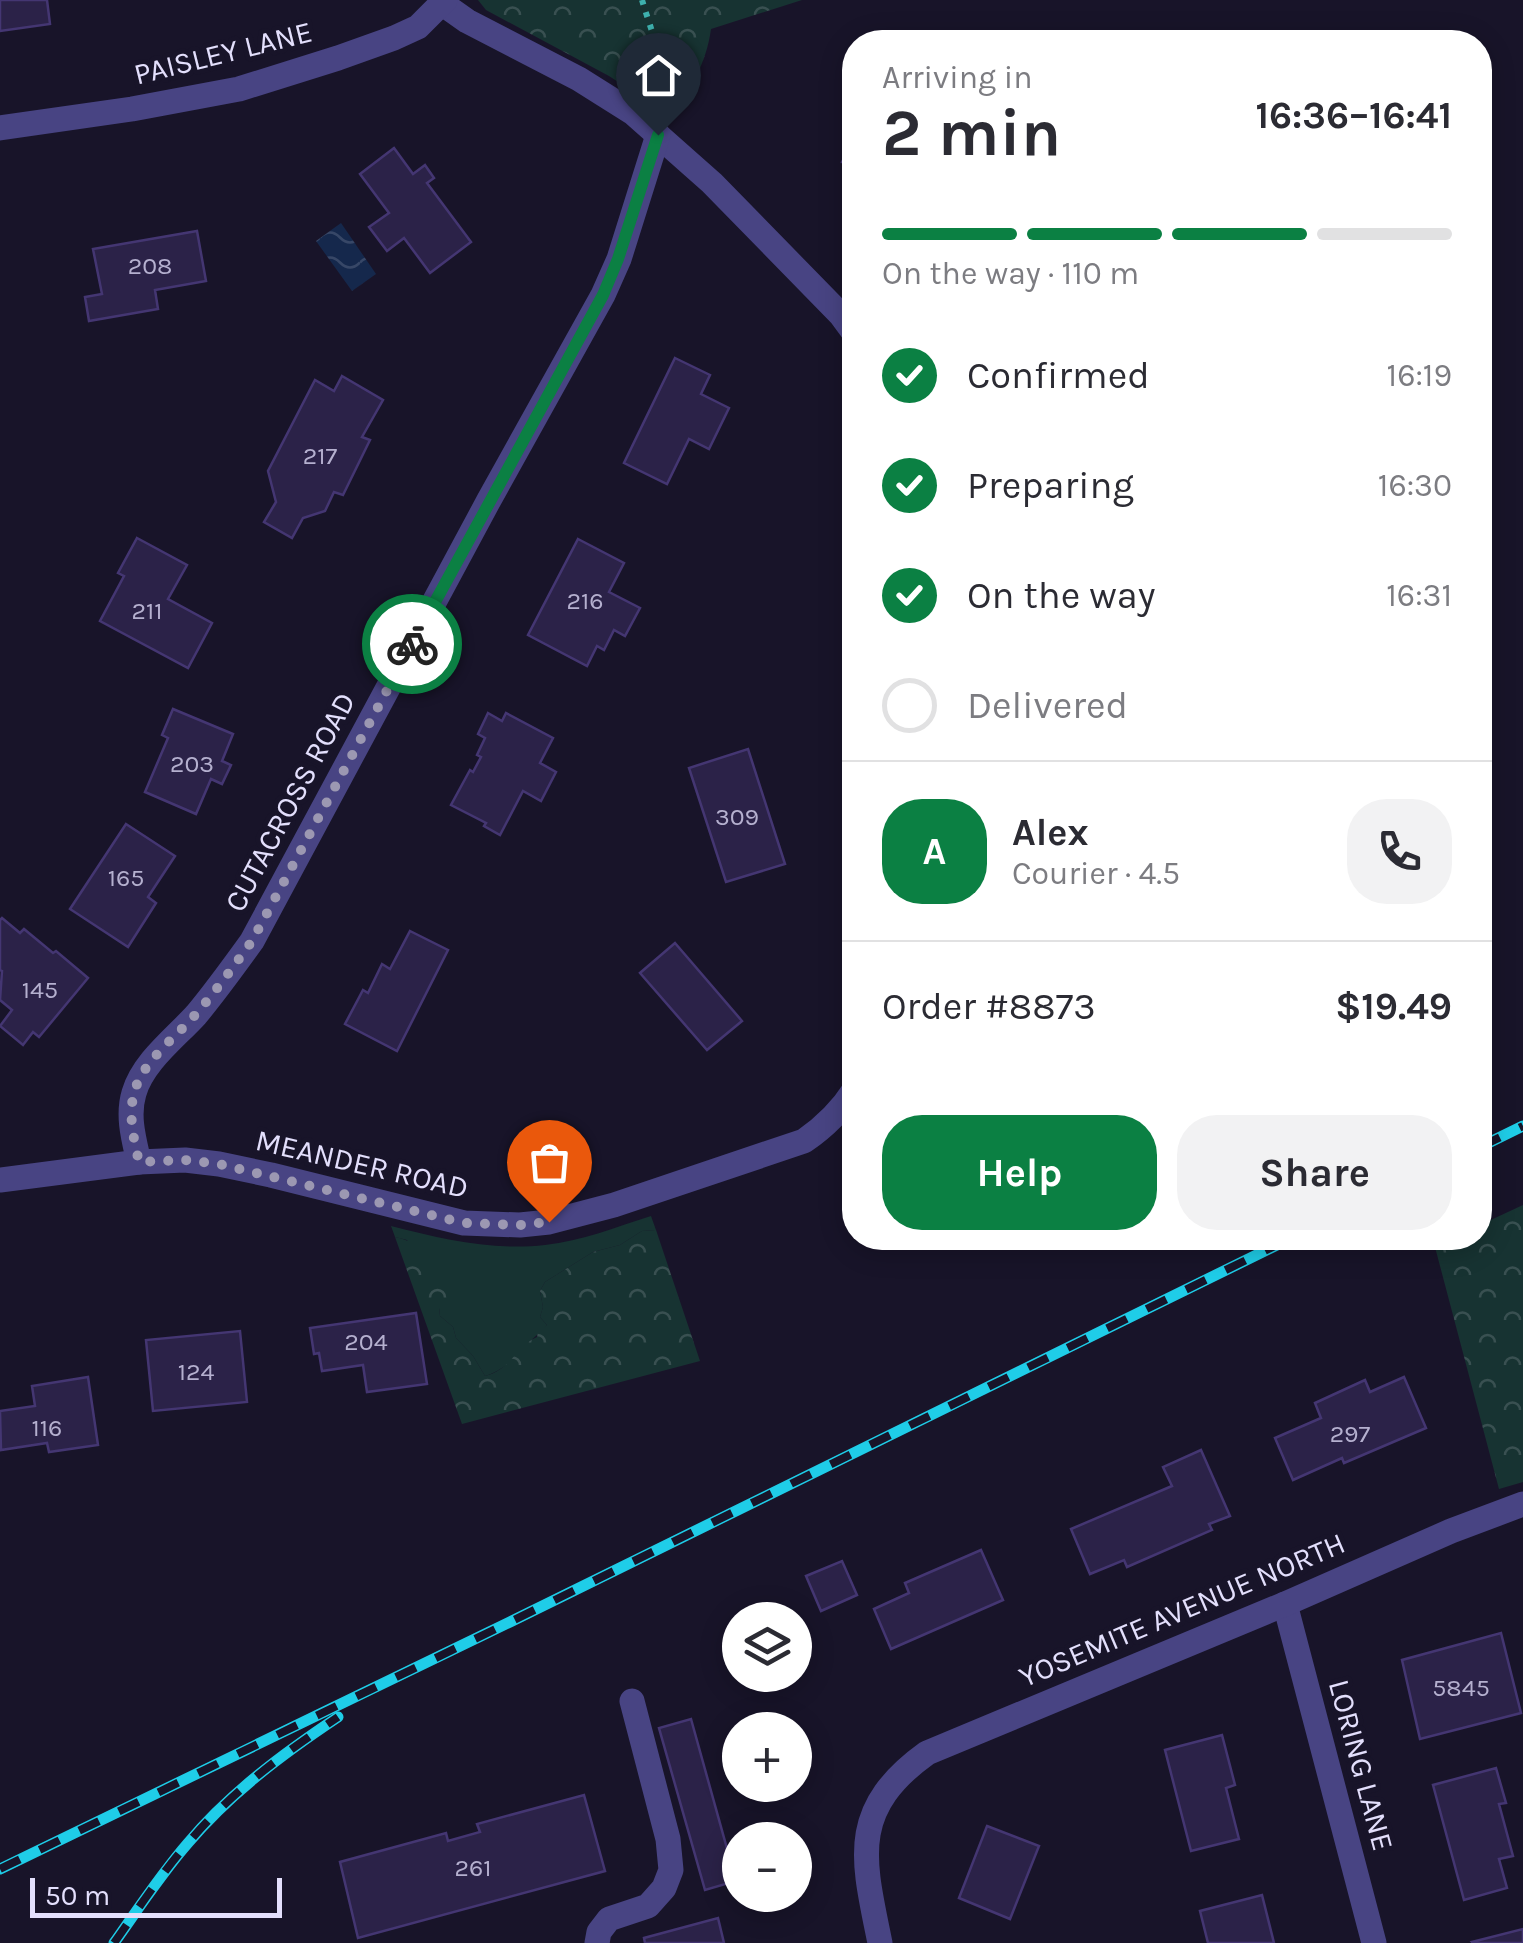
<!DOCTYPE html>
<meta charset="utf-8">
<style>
:root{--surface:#fff;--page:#f2f2f3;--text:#2b2b33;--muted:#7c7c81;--line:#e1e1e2;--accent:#0b8043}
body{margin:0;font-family:Karla,sans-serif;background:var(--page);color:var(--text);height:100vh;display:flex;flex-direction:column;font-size:38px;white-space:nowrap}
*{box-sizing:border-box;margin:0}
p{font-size:32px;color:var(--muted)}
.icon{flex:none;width:55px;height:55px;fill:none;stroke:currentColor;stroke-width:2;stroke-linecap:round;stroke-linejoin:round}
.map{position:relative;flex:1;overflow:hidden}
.sheet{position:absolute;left:842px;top:30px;width:650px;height:1220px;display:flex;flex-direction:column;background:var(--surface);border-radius:40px;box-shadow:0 5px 25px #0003}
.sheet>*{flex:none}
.fabs{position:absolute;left:722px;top:1602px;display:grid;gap:20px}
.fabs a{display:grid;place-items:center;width:90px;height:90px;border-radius:50%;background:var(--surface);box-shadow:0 5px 25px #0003;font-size:50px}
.scale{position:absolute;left:30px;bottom:25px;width:252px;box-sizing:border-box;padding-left:10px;border:5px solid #e3dffc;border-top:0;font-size:28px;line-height:35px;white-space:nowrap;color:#e3dffc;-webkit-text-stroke:8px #181429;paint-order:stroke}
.pin{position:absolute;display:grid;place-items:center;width:85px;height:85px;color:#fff;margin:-102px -42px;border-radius:50% 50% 50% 0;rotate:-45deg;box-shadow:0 0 10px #0007}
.pin .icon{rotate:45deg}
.courier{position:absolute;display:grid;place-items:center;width:100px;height:100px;margin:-50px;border:8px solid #0b8043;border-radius:50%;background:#fff;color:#222;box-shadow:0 2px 12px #0007}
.headline em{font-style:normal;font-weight:700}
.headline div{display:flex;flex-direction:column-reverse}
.headline{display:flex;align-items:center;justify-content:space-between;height:170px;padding:0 40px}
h1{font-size:65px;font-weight:700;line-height:75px}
.bar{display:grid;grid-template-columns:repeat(4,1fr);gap:15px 10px;align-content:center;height:120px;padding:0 40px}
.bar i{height:12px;border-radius:8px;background:var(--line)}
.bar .active{background:var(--accent)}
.bar p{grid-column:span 4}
.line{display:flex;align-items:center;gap:25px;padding:0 40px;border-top:2px solid var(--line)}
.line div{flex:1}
.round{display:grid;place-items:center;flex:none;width:105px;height:105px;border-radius:40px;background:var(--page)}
ol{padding:0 40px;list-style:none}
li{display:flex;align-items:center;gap:30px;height:110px}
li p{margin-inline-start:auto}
li .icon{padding:10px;border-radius:50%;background:var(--accent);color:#fff;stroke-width:4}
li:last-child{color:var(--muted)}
li i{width:55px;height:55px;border:5px solid var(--line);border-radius:50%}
.primary-button{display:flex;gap:20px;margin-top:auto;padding:20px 40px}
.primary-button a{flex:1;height:115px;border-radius:40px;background:var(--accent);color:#fff;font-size:40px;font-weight:700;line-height:115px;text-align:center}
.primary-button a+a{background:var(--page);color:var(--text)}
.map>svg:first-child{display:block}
.green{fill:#173332}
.forest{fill:url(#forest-crowns)}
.water{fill:url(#water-waves)}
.building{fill:#2b2248;stroke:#443672;stroke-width:2.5}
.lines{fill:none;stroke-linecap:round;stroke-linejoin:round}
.path{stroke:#3eb1ae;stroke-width:6;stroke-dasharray:5 8;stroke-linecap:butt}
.minor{stroke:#484483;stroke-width:25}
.rail-casing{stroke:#1fcde8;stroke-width:11}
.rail{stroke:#181429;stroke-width:8;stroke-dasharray:22;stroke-linecap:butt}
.done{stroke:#9c98b2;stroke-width:10;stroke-dasharray:0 18}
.route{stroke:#0b8043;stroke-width:12}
.labels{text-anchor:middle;stroke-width:10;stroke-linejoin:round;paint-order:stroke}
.number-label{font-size:25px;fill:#b5b0cf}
.street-label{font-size:30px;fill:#e3dffc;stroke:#181429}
</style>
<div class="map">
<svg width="1523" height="1943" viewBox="0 0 1523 1943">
<defs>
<pattern id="forest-crowns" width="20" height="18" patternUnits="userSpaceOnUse" patternTransform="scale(2.5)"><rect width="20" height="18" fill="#173332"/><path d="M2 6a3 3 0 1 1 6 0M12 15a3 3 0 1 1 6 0" fill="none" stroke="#395051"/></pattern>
<pattern id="water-waves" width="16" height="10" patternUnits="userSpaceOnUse" patternTransform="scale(2.5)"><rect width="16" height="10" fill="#15284c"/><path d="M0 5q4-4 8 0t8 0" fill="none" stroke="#374767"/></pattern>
</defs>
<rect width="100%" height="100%" fill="#181429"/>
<path class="green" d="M651 1216 656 1230 642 1231 620 1245 593 1252 545 1282 540 1291 543 1307 540 1317 547 1325C535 1339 518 1348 511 1364 501 1367 497 1373 485 1376L473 1356 456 1338 453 1327 440 1316 439 1308 407 1240 395 1237 391 1226C442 1239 493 1251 545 1245 582 1241 616 1227 651 1216Z"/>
<g class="forest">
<path d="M478 0H802L711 29C706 64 691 88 672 117L609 76 486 10Z"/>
<path d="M1523 1205V1482L1499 1489 1435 1247 1455 1238H1480V1225Z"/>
<path d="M656 1230 700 1361 462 1424 395 1237C413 1241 435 1253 442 1270 446 1279 444 1285 449 1293L447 1303 439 1308 440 1316 453 1327 456 1338 473 1356 485 1376C513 1369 514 1347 537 1337L538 1332 547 1325 540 1317 543 1307 540 1291 545 1282 593 1252 620 1245 642 1231Z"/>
</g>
<path class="water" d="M341 223 376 274 352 291 316 241Z"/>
<g class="building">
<path d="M0 0H47L50 24 0 31Z"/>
<path d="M855 139V170L842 162Z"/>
<path d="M394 148 413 174 425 165 434 178 427 183 471 242 430 273 404 238 387 251 369 227 389 213 360 174Z"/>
<path d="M197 231 206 281 155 290 158 309 89 321 85 297 102 294 93 249Z"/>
<path d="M675 358 710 375 701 394 729 408 709 449 689 439 667 484 624 463Z"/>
<path d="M342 376 383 400 362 437 370 440 343 495 334 492 325 511 303 518 292 538 264 522 276 502 268 471 315 380 334 391Z"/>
<path d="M137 538 187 565 168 599 212 623 188 668 100 621 124 576 118 573Z"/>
<path d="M578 539 624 563 609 592 640 608 625 636 614 630 604 650 597 646 587 666 528 635Z"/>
<path d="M173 709 233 734 222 761 231 765 222 784 211 779 196 814 145 792 168 738 162 735Z"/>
<path d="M488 713 502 721 506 713 553 738 540 763 556 772 541 801 523 791 500 835 484 826 486 823 451 805 470 770 473 772 481 757 477 755 485 738 478 734Z"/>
<path d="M748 749 785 864 726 882 689 768Z"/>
<path d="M126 824 175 856 148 897 156 903 128 947 70 909Z"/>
<path d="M2 918 20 933 24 929 53 953 56 951 88 978 39 1037 33 1032 23 1045 0 1026 12 1010 0 1000 2 971 0 970V920Z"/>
<path d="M410 931 448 950 397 1051 345 1024 363 990 368 993 382 964 390 969Z"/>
<path d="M675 943 742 1021 707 1050 640 973Z"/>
<path d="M416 1313 427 1384 367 1392 363 1365 322 1371 319 1353 314 1354 310 1328Z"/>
<path d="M240 1331 247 1402 153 1411 146 1340Z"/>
<path d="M88 1377 98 1445 49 1452 47 1443 1 1450 0 1411 35 1406 32 1386Z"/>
<path d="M1404 1377 1426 1428 1344 1463 1342 1458 1293 1480 1275 1438 1321 1418 1315 1403 1365 1380 1370 1392Z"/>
<path d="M1201 1450 1230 1516 1209 1524 1212 1530 1127 1567 1124 1560 1090 1574 1071 1529 1172 1486 1163 1467Z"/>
<path d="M981 1550 1003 1600 891 1649 874 1609 909 1593 905 1583Z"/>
<path d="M842 1561 857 1595 821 1611 806 1576Z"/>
<path d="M1501 1633 1521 1713 1420 1739 1402 1660Z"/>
<path d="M691 1719 736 1881 705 1890 659 1728Z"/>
<path d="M1222 1735 1235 1785 1226 1788 1239 1839 1191 1851 1165 1750Z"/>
<path d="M1496 1768 1506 1803 1499 1804 1513 1856 1499 1859 1507 1888 1464 1900 1433 1785Z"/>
<path d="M584 1795 605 1871 358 1938 340 1862 446 1833 448 1841 480 1832 477 1824Z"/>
<path d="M987 1826 1039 1846 1010 1919 959 1898Z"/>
<path d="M1262 1895 1274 1943H1208L1200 1911Z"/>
<path d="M718 1918 724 1943H645L644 1938Z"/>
<path d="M1523 1929V1943H1473L1472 1942Z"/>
</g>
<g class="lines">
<path class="path" d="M642 0C651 31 668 68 658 101"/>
<g class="minor">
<path d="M443 4 467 21 579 79 633 113 712 183 841 315 855 334"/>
<path d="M0 128 132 109 239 89 338 58 394 38 418 27 445 0"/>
<path d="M139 1162C134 1140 127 1116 134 1093 143 1062 175 1038 196 1015 216 991 234 966 252 941L489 500 603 295 619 259 658 135"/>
<path d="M0 1180 139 1162 185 1160 219 1164 271 1175 464 1223 520 1225 549 1222 614 1205 804 1141C826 1126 841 1111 855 1089"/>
<path d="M1285 1604 1374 1943"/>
<path d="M597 1943 599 1932 609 1919 648 1906 664 1888 671 1870 668 1839 632 1701"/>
<path d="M880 1943C863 1859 848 1810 927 1753L1285 1604 1451 1531 1523 1504"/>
</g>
<g class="rail-casing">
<g id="rail">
<path d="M1480 1147 1523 1126"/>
<path d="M0 1869 510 1622 1291 1238"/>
<path d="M114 1943C138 1909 161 1874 188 1843 230 1793 284 1753 338 1717"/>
</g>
</g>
<use href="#rail" class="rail"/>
</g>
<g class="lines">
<path class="done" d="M412 644 252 941C234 966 216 991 195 1015 175 1038 142 1062 134 1093 128 1116 134 1140 139 1162L185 1160 219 1164 464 1223 520 1225 549 1222"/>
<path class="route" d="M412 644 603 295 618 259 658 135"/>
</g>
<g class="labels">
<g class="number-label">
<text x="150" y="274">208</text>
<text x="320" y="464">217</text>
<text x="585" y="609">216</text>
<text x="147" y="619">211</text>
<text x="192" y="772">203</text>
<text x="737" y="825">309</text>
<text x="126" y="886">165</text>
<text x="40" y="998">145</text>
<text x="366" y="1350">204</text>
<text x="196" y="1380">124</text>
<text x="47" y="1436">116</text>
<text x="1350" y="1442">297</text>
<text x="1461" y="1696">5845</text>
<text x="473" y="1876">261</text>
</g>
<g class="street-label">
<text transform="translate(223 53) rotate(-14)" y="10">PAISLEY LANE</text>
<text transform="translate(290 802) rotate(-62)" y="10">CUTACROSS ROAD</text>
<text transform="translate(362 1164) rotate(13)" y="10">MEANDER ROAD</text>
<text transform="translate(1182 1610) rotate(-23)" y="10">YOSEMITE AVENUE NORTH</text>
<text transform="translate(1361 1765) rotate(75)" y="10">LORING LANE</text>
</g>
</g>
</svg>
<div class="fabs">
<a><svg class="icon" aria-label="layers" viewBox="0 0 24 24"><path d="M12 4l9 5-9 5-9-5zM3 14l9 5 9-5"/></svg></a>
<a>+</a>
<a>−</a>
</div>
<div class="scale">50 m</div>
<div class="pin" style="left:549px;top:1222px;background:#ea580c"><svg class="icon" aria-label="bag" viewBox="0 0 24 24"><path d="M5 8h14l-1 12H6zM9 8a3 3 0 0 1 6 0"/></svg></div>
<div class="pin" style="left:658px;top:135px;background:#1f2937"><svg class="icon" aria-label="home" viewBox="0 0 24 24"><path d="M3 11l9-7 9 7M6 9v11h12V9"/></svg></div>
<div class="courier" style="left:412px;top:644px"><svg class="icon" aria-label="bike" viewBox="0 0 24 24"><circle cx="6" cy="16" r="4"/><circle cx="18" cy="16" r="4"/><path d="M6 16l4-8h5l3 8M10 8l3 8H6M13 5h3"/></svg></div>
<section class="sheet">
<div class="headline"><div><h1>2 min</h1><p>Arriving in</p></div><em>16:36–16:41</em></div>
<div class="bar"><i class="active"></i><i class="active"></i><i class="active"></i><i></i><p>On the way · 110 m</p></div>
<ol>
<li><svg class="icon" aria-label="check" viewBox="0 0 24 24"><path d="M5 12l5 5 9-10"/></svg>Confirmed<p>16:19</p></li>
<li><svg class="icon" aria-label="check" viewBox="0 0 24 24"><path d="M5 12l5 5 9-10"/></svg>Preparing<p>16:30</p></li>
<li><svg class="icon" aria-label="check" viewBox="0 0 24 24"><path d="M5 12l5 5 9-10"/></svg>On the way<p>16:31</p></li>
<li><i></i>Delivered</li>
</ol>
<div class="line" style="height:180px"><b class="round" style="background:var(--accent);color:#fff">A</b><div><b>Alex</b><p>Courier · 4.5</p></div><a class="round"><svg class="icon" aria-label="phone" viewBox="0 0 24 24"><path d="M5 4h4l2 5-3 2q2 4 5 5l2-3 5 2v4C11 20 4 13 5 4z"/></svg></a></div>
<div class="line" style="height:130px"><div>Order #8873</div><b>$19.49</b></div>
<div class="primary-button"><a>Help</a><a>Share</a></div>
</section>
</div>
